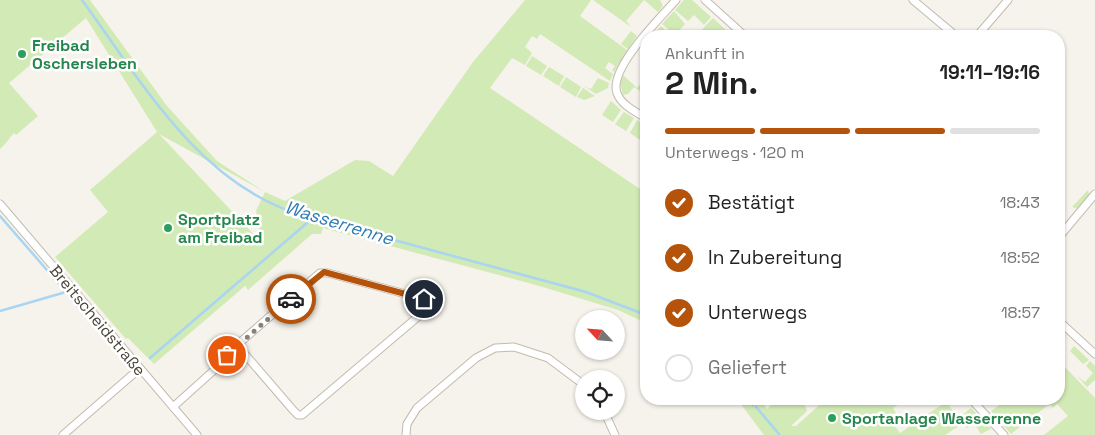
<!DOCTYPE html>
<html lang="de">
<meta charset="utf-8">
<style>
:root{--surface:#fff;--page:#f2f2f2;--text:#222;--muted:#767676;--line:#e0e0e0;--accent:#b45309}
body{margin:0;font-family:"Space Grotesk",sans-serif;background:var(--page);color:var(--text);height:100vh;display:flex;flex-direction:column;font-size:19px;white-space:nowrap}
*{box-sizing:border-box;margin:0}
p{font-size:16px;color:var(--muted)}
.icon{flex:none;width:28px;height:28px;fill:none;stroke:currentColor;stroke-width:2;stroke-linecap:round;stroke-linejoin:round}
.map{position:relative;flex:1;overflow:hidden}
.panel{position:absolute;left:640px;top:30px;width:425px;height:375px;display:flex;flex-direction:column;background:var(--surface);border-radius:20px;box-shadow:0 1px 4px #0004}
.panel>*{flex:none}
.needle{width:32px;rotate:296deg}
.tools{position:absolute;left:575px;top:310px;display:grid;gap:10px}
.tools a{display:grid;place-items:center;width:50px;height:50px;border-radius:50%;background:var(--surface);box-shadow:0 1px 4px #0004;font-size:25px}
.pin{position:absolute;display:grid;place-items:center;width:42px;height:42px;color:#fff;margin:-21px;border:2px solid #fff;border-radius:50%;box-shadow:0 1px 5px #0007}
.courier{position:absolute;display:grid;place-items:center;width:50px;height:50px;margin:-25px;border:4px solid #b45309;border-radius:50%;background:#fff;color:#222;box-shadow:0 1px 6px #0007}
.summary em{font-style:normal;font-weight:700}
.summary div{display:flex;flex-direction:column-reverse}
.summary{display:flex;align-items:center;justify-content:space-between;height:85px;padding:0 25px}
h1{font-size:32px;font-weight:700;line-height:38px}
.bar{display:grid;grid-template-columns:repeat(4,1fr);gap:8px 5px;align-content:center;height:60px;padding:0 25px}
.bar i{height:6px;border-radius:4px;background:var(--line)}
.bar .selected{background:var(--accent)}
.bar p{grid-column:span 4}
ol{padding:0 25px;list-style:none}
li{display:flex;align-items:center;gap:15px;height:55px}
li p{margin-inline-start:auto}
li .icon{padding:5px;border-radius:50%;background:var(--accent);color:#fff;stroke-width:4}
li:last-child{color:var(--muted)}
li i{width:28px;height:28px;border:2px solid var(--line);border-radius:50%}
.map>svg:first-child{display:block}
.green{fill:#d2eab5;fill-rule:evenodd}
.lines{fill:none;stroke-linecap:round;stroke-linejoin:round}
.stream{stroke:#a9d4f2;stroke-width:2.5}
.minor-casing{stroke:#c2bbae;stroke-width:9}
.minor{stroke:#fff;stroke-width:7}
.done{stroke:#878178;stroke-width:5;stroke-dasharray:0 9}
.route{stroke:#b45309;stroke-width:6}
.leisure-dot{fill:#2e9e5b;stroke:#fff;stroke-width:2}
.labels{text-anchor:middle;stroke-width:5;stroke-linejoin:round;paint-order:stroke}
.leisure-label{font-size:16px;font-weight:bold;fill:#27864d;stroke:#fff;text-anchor:start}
.street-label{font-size:16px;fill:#4b4439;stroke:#fff}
.water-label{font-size:18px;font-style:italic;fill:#2e7ab2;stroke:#fff}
</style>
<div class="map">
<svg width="1095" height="435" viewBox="0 0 1095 435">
<rect width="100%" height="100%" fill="#f6f3ec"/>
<g class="green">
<path d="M0 0H90L167 106 217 161 265 192 285 201 355 160 369 161 393 176 473 62 525 0H591L580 16 627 50 614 72 612 70 615 66 609 62 605 68 613 74 610 81 540 34 537 39 532 36 525 47 532 53 525 65 512 58 490 88 646 193V323L618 310 536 285 323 228 321 234H312L248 290 245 286 154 364 128 338 126 339 55 257 108 212 90 190 157 132 86 18 9 83 38 116 16 135 14 133C10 137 7 143 0 149ZM159 134 265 192 256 211 262 243Z"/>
<path d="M593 0H660L663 6 658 12 644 0 626 21 631 27Z"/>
<path d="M684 0H692L711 17 704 25 694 15 688 21 675 10Z"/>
<path d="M674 11 685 24 675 35 662 24Z"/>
<path d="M713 18 732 36H696Z"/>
<path d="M661 26 671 36H652Z"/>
<path d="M631 31 637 36 628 49 621 44Z"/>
<path d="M532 56 547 66 541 75 526 66Z"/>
<path d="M549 67 564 76 559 86 543 76Z"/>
<path d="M623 75 637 88 646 77V95L634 87 628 94 623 95 620 83Z"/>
<path d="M566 77 581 87 576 97 560 87Z"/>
<path d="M598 78 609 83 608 88 596 94 584 86 591 89Z"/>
<path d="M583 88 595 96 584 100 577 97Z"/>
<path d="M611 101 621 110 613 122 602 115Z"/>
<path d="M624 112 634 118 626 131 615 124Z"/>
<path d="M637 120 646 126V130L640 140 630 133Z"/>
<path d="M1088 190 1090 197 1079 209 1072 207Z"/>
<path d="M1074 346 1089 360 1083 364 1070 351Z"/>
<path d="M1059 361 1095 398V435H1044L1068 416 1057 404 1053 408 1051 405 1047 406 1011 434 991 411 1008 399H1059Z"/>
<path d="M1090 361 1095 366V380L1087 387 1077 376 1085 382 1093 373 1086 366Z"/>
<path d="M737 399H760L767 409 777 399H803L807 411 791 426H796L826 399H907L893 408 896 413 889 418 900 433 950 399H958L949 406 959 418 971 408 977 414 945 435H764Z"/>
<path d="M979 416 991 429 981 434 974 423 967 428 965 425Z"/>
</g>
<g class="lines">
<g class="stream">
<path d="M82 0C141 81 198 182 298 214L586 292 646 315"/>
<path d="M0 216 66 292"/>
<path d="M0 311 66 292 77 306"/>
<path d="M150 358 307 223"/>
<path d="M747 399 753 405"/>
<path d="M756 407 779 434"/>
</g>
<g class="minor-casing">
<g id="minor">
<path d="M705 0 745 36"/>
<path d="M913 0 956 36"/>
<path d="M977 36 1008 0"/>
<path d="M646 118C636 112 621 105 617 93 608 69 661 17 676 0"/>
<path d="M0 204 197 435"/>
<path d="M1059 237 1095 194"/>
<path d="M1059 321 1095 354"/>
<path d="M971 399 1004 435"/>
<path d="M173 407 212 372 237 345 320 273H328L424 299 420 315 302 415H298L293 410 237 345"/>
<path d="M604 411 615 435"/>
<path d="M63 435 139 369"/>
<path d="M406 435 407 424 417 408 476 358 495 348 514 347 548 358 584 385"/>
</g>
</g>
<use href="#minor" class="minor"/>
</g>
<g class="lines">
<path class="done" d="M227 355 291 299"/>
<path class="route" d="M291 299 324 272 424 299"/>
</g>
<g class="leisure-dot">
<circle cx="22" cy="54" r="5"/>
<circle cx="168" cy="228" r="5"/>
<circle cx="832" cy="418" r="5"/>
</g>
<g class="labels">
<g class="leisure-label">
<text x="32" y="51">Freibad<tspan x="32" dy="18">Oschersleben</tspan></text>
<text x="178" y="225">Sportplatz<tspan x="178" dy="18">am Freibad</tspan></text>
<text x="842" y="424">Sportanlage Wasserrenne</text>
</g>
<g class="street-label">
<text transform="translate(98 320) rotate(50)" y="6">Breitscheidstraße</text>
</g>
<g class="water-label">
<text transform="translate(339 223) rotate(17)" y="6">Wasserrenne</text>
</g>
</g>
</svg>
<div class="tools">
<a><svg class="needle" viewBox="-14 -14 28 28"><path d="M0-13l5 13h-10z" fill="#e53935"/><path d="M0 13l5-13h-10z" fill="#767676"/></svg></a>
<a><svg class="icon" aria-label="locate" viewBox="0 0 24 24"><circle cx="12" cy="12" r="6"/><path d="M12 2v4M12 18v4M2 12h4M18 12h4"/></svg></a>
</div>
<div class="pin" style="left:227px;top:355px;background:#ea580c"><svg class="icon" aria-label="bag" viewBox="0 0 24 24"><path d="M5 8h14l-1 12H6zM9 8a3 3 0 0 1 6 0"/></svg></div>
<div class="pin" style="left:424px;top:299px;background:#1f2937"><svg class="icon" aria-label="home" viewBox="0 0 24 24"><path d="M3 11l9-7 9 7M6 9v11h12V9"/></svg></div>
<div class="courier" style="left:291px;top:299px"><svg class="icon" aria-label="car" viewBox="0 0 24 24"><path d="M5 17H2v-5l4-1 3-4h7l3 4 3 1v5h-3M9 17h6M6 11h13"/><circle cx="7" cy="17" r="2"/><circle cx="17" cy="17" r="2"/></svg></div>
<section class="panel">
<div class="summary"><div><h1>2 Min.</h1><p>Ankunft in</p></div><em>19:11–19:16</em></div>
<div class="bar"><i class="selected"></i><i class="selected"></i><i class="selected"></i><i></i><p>Unterwegs · 120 m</p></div>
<ol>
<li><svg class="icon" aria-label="check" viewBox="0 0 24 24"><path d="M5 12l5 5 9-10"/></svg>Bestätigt<p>18:43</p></li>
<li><svg class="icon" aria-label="check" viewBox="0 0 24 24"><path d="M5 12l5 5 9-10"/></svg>In Zubereitung<p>18:52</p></li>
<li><svg class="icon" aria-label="check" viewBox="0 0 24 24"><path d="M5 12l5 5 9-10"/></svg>Unterwegs<p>18:57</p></li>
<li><i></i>Geliefert</li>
</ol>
</section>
</div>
